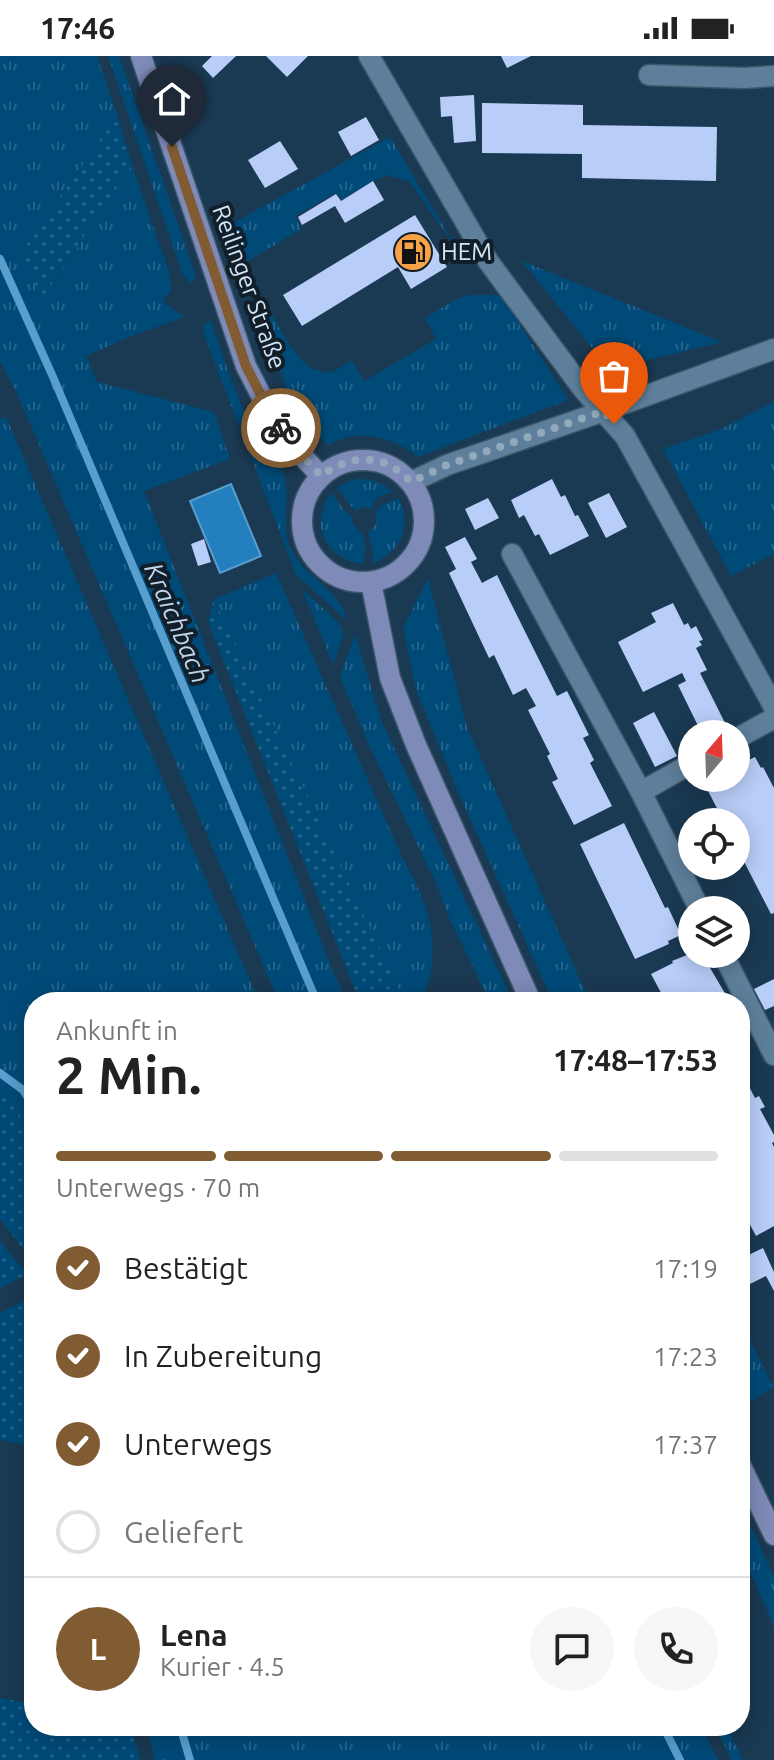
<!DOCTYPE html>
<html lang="de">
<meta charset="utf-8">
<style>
:root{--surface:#fff;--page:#f6f6f6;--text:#222;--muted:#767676;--line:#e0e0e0;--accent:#815c33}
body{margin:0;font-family:Ubuntu,sans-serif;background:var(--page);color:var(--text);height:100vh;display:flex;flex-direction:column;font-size:30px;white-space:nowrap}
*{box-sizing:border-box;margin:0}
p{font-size:26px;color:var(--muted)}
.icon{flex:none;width:44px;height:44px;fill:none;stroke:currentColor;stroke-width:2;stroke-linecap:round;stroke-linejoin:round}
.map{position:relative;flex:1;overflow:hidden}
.sheet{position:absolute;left:24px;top:936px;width:726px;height:744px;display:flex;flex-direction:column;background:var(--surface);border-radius:32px;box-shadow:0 4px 20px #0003}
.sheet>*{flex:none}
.needle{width:52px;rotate:19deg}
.tools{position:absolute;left:678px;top:664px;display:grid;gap:16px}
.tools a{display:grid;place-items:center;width:72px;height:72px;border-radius:50%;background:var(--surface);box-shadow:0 4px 20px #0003;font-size:40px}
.pin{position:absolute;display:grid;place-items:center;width:68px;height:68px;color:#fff;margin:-82px -34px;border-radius:50% 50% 50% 0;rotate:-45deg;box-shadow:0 0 8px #0007}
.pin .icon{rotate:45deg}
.courier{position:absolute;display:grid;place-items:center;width:80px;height:80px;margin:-40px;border:6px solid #815c33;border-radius:50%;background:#fff;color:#222;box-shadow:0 2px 10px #0007}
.head em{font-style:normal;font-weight:700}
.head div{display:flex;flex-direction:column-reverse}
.head{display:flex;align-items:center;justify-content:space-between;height:136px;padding:0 32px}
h1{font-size:52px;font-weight:700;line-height:60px}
.bar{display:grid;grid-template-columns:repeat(4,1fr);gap:12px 8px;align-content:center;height:96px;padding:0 32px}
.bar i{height:10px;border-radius:6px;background:var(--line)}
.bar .active{background:var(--accent)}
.bar p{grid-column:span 4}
.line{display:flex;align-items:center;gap:20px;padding:0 32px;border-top:2px solid var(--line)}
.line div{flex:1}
.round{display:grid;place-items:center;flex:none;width:84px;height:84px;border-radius:42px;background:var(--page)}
ol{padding:0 32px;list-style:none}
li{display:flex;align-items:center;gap:24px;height:88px}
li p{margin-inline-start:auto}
li .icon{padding:8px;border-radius:50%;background:var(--accent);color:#fff;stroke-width:4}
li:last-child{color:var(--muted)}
li i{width:44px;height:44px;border:4px solid var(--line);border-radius:50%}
.status{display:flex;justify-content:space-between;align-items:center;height:56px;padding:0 40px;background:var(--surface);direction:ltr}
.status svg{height:22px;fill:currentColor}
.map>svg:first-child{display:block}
.grass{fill:url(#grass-tufts)}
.forest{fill:url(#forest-firs)}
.garden{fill:url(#garden-dots)}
.water{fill:#247fbf;stroke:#589ecf;stroke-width:2}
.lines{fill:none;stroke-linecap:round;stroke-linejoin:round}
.stream{stroke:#589ecf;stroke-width:8}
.building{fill:#b8cdf8}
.street-casing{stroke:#3c576c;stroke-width:23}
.secondary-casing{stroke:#3c576c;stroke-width:23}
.street{stroke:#5e7f9b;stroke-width:20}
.secondary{stroke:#7e8ab7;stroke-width:20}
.done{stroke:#92a9bc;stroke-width:8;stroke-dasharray:0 14.4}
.route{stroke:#815c33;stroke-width:10}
.labels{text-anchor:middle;stroke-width:8;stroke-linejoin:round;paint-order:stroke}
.poi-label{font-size:24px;fill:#d3e5f5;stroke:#121f2a;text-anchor:start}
.street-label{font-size:24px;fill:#d3e5f5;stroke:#121f2a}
.water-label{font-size:26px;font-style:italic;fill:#bfd6eb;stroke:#121f2a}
</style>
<div class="status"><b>17:46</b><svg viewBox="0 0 49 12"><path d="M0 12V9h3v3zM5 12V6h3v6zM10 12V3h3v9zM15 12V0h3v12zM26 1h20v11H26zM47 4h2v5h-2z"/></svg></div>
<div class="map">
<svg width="774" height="1704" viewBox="0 0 774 1704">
<defs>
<pattern id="grass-tufts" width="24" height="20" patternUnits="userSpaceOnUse" patternTransform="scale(2)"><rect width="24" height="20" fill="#004a78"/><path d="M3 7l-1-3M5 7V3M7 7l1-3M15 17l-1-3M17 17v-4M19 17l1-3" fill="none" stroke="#24648c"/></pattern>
<pattern id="forest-firs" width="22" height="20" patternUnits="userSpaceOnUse" patternTransform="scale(2)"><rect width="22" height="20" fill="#004a78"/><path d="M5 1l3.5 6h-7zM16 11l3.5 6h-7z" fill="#24648c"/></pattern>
<pattern id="garden-dots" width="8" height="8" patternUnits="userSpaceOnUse" patternTransform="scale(2)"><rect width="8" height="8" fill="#004a78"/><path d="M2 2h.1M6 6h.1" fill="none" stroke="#24648c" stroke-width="1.8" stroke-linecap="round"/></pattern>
</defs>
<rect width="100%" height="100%" fill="#1a3952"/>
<g class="grass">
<path d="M0 0H97L117 59 19 200 43 242 132 109 169 216 171 234 163 246 185 261 129 281 86 300 97 326 214 356 230 403 144 435 334 918 347 946H279L15 333 0 306Z"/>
<path d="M108 0H119L196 220 191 227 183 219Z"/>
<path d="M390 81 460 198 410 126 388 119 373 125 341 144 336 137 295 160 301 173 238 211 224 172Z"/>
<path d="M522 205 722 286 618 311 604 307Z"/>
<path d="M468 239H501L568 344 418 401C400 386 375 377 352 380 344 381 335 386 328 389L296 358 259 258 262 252 270 256C282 274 302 320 329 316 336 315 346 308 352 304L364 325 436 283 425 262 453 245Z"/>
<path d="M208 265H211C221 294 230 324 243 352 254 376 276 394 284 420 291 444 280 471 291 493 305 522 339 533 347 564L296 519 203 276 204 269Z"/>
<path d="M774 346V498L731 520 663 393 721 373Z"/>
<path d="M6 361 259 946H34V1049L28 1037 0 1007V363Z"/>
<path d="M360 423C373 423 383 427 393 436L377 441 371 453 363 451 356 455C347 449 345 437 336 432L351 425Z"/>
<path d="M331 437 344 454 352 460C352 471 356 470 362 478 368 488 364 498 363 508 326 503 308 469 331 437Z"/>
<path d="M398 442C413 469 401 496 373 507V495L368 476C375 472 379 466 375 458L380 450Z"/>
<path d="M276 517 402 801C423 839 438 871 431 916 429 926 424 936 421 946H405L214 543Z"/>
<path d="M428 522 466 669 590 946H553L459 738 416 634 403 572Z"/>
<path d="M302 533 338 566 344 579 333 608Z"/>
<path d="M355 579 381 664 513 946H490L450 864 436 827 370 691 340 621Z"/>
<path d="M740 1263 773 1331 752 1345 740 1336Z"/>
<path d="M740 1446 774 1521V1570L740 1493Z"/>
<path d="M175 1670H701L718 1704H180Z"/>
<path d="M715 1670H726L743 1704H732Z"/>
</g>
<g class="forest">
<path d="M0 1007 28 1037 34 1049V1095L23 1065 0 1024Z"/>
<path d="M147 1670H175L180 1704H155Z"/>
</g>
<g class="garden">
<path d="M117 59 132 109 42 243 19 200Z"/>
<path d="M214 543 405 946H360L208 566Z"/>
<path d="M0 1024 23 1065 34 1095V1204L27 1198 0 1163Z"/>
<path d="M0 1185 27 1218 0 1232Z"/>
<path d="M25 1244 34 1261V1390L0 1384V1257Z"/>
<path d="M0 1642 34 1648V1670H131L140 1704H0Z"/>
</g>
<path class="water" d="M231 428 261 500 220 517 190 445Z"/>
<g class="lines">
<g class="stream">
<path d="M0 203 53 321 317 946"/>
<path d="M0 1017 23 1034 34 1052"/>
<path d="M180 1670 190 1704"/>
<path d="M663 1670 680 1704"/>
</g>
</g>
<g class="building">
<path d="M212 0H236L213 22 202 10Z"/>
<path d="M266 0H308L287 21Z"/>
<path d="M501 0H531L507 12Z"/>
<path d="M474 39 476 85 454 87 452 60 441 61 440 41Z"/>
<path d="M482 47 583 49V69L717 71 716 125 582 122V98L482 97Z"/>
<path d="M366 61 379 84 351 100 338 76Z"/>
<path d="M280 85 298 113 265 132 248 104Z"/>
<path d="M373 125 384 144 345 167 335 150 302 169 298 161 336 138 341 145Z"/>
<path d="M415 159 447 211 411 233 398 211 302 270 283 239Z"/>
<path d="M552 423 561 441 565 439 575 460 578 459 589 480 550 499 539 478 535 480 524 459 519 462 511 444Z"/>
<path d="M609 437 627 471 606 482 588 447Z"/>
<path d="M488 442 499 462 475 474 465 453Z"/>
<path d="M465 481 477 503 471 506 482 527 497 519 557 640 567 635 589 679 583 682 594 704 590 707 612 750 574 769 552 726 558 723 547 700 550 698 528 654 536 650 526 632 513 639 494 599 489 602 449 517 456 513 445 491Z"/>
<path d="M204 483 211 506 198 510 191 488Z"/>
<path d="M673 547 684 569 688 567 691 573 696 570 703 584 699 585 702 589 696 592 707 614 700 617 728 673 719 678H702L678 629 686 625 682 617 643 636 618 586 656 566 651 557Z"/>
<path d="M654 656 677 700 655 711 633 667Z"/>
<path d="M755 701 761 712 763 711 774 732V857L771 858 736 790V766H724L704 727 713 722H736V710Z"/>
<path d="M624 767 665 852 668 851 681 879 668 885 669 888 635 903 580 788Z"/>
<path d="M692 897 702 898 730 946H666L651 918 673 907 672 905Z"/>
<path d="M774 923V950L765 954 754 933Z"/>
<path d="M740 970 745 979 742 980 749 994 740 998Z"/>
<path d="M740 1013 755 1042 759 1040 765 1051 760 1053 774 1079V1086L772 1087 774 1091V1170L756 1180 740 1150V1144L744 1142 740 1134Z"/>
<path d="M763 1192 774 1216V1235L766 1220 748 1229 740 1211V1203Z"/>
</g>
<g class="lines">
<g class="street-casing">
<g id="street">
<path d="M369 0 488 205 583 333 625 380 774 651"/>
<path d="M649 19 744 22 774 20"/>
<path d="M411 426 447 409 604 355 774 293"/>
<path d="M512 498 641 736 700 854"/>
<path d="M736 683 774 662"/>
<path d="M641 736 692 707"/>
<path d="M723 898 774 999"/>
</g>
</g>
<g class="secondary-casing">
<g id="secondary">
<path d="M141 0 246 310 268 353 294 391 321 420"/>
<circle cx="363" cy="465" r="61"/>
<path d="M371 526 390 622 416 689 531 946"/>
<path d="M740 1408 774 1479"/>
</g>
</g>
<use href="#street" class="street"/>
<use href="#secondary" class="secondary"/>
</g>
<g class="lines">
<path class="done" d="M281 372 294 391 321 420C352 397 384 397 411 426L447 409 604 355 614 368"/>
<path class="route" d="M172 91 246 310 268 353 281 372"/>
</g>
<defs>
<g id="fuel-disc" transform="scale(2)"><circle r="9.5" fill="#f6a247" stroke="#121f2a"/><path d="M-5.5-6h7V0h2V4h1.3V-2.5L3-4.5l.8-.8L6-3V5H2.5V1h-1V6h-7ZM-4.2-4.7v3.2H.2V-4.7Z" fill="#111"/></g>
</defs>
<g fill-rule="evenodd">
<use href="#fuel-disc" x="413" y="196"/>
</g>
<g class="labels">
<g class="poi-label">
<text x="441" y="204">HEM</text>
</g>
<g class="street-label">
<text transform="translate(249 231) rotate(70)" y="8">Reilinger Straße</text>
</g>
<g class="water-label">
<text transform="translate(177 567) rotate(67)" y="9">Kraichbach</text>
</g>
</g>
</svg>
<div class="tools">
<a><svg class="needle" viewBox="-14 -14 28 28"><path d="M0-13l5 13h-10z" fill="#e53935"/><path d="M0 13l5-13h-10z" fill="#767676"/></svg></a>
<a><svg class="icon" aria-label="locate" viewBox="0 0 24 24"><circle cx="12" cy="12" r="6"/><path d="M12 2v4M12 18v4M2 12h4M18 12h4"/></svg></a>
<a><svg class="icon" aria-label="layers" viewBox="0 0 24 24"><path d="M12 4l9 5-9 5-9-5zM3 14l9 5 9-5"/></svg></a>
</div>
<div class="pin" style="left:614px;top:368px;background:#ea580c"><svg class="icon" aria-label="bag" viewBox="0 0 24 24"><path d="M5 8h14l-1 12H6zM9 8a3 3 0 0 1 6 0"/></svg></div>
<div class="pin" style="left:172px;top:91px;background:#1f2937"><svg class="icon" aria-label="home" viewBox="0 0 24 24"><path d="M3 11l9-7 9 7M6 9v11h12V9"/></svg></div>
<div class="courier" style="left:281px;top:372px"><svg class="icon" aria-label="bike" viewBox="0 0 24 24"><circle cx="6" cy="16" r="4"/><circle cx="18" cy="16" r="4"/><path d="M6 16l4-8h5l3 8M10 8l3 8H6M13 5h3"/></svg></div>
<section class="sheet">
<div class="head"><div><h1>2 Min.</h1><p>Ankunft in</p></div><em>17:48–17:53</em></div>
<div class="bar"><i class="active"></i><i class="active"></i><i class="active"></i><i></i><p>Unterwegs · 70 m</p></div>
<ol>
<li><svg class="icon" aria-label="check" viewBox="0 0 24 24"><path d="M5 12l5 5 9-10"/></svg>Bestätigt<p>17:19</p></li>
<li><svg class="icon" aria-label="check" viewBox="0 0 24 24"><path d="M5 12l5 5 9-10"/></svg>In Zubereitung<p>17:23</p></li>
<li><svg class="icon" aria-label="check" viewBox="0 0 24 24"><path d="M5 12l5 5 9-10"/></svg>Unterwegs<p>17:37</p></li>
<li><i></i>Geliefert</li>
</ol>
<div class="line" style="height:144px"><b class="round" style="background:var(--accent);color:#fff">L</b><div><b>Lena</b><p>Kurier · 4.5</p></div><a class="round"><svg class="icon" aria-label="chat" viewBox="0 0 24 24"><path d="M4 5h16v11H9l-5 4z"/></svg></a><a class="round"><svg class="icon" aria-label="phone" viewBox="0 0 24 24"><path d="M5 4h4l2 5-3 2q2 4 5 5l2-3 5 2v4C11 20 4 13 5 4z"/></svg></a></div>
</section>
</div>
